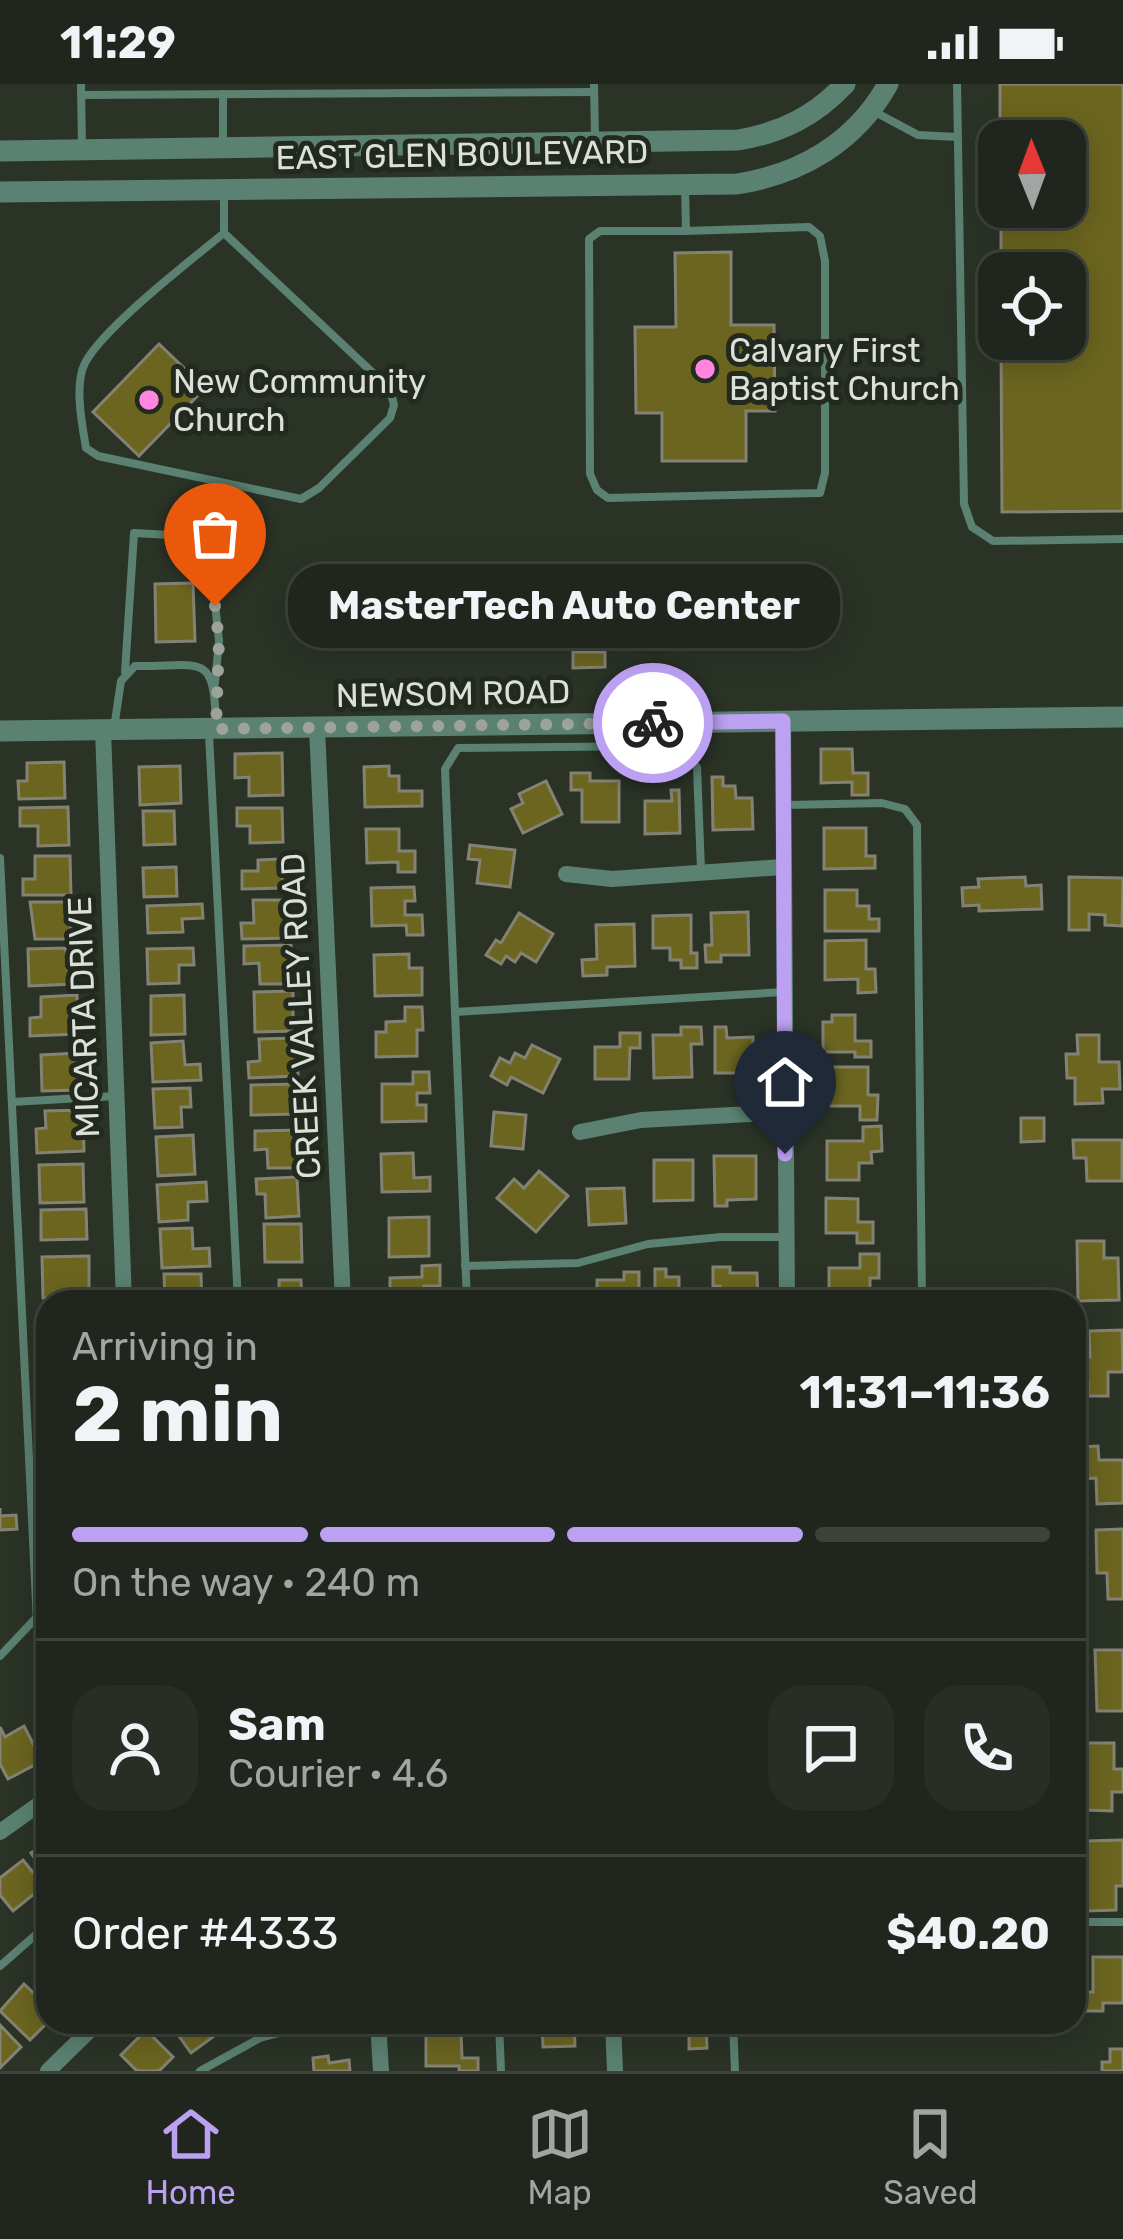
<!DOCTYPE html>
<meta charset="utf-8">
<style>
:root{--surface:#20261d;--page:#282e26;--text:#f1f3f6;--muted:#a2a5a4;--line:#3d433b;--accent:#bca0f2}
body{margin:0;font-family:Rubik,sans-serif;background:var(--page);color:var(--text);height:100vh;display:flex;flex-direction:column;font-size:45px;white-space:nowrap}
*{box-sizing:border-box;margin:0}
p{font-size:39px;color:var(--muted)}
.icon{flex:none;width:66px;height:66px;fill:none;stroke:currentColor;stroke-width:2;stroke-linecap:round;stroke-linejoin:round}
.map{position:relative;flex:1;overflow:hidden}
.drawer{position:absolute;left:36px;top:1206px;width:1050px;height:744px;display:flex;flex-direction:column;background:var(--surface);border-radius:36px;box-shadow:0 6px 30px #0003,0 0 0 3px var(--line)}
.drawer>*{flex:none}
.needle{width:78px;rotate:359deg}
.buttons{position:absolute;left:978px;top:36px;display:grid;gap:24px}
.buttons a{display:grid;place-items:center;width:108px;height:108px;border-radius:24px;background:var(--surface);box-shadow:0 6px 30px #0003,0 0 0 3px var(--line);font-size:60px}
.pin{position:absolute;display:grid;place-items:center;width:102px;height:102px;color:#fff;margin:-123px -51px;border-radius:50% 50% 50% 0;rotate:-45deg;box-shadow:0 0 12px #0007}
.pin .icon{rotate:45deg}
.courier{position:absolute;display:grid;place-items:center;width:120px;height:120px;margin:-60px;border:9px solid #bca0f2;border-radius:50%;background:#fff;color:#222;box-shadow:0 3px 15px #0007}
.bubble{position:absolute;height:84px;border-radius:36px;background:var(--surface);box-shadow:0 6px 30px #0003,0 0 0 3px var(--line);font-size:39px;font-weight:700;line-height:84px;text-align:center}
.overview em{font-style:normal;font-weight:700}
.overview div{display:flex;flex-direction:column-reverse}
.overview{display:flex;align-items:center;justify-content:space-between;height:204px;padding:0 36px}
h1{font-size:78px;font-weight:700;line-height:90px}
.bar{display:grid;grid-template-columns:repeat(4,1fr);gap:18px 12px;align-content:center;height:144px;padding:0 36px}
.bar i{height:15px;border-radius:9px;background:var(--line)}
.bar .on{background:var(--accent)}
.bar p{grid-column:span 4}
.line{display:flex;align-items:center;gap:30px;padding:0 36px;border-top:3px solid var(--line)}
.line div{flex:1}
.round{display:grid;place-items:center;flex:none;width:126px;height:126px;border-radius:36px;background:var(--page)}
.status{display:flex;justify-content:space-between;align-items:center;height:84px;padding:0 60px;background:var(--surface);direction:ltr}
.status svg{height:33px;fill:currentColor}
.dock{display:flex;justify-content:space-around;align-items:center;height:168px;border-top:3px solid var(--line);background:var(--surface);font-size:33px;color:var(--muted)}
.dock a{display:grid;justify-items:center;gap:6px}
.dock .on{color:var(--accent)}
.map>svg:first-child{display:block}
.building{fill:#6b6520;stroke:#848373;stroke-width:3}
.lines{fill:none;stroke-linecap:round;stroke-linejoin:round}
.service{stroke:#5a8171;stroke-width:8}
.minor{stroke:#5a8171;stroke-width:16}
.tertiary{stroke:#5a8171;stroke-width:21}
.done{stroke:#9da39b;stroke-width:12;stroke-dasharray:0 21.6}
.route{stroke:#bca0f2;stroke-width:15}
.poi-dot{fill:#ff85de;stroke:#22291e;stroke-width:4.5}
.labels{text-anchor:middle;stroke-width:10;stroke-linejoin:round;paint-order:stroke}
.street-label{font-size:33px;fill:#dbe0d9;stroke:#22291e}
.poi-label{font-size:33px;fill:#dbe0d9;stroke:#22291e;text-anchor:start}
</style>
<div class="status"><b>11:29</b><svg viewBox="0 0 49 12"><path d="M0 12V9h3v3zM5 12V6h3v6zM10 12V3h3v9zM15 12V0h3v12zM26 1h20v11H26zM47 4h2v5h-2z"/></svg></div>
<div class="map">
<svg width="1123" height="1987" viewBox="0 0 1123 1987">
<rect width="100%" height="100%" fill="#2b3327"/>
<g class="building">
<path d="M1000 0H1123V427L1002 428 1001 255H1065V189H1001V123H1065V57H1000Z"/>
<path d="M731 168V241H774L775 327H746V377H662V329H636L635 243H676L675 169Z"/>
<path d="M159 260 205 304 139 372 93 328Z"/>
<path d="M193 499 195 557 156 558 155 500Z"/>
<path d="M573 568H605V583L573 584Z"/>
<path d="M821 665H852L853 689H868V711H852V698L821 699Z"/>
<path d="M282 669 283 711 249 712V693L235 694V670Z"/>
<path d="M64 678 65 714 19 715 18 697H27V679Z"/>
<path d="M180 682 181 719 140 721 139 683Z"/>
<path d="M389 682V692H399V707H422V722L365 723 364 683Z"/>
<path d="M571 689H590V697H619V738H582V706H571Z"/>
<path d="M712 693H723V702H735L736 714H752L753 745 713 746Z"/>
<path d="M546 697 562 730 523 749 511 725 523 719 519 710Z"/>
<path d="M671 706H679L680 749 645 750V717H672Z"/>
<path d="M68 723 69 761 38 762V742H20V724Z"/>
<path d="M237 724H282L283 758 250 759V742H237Z"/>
<path d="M143 727H174L175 760 144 761Z"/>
<path d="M824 744H866V772H875V784L824 785Z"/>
<path d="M366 745H399V767H415V788H398V778L367 779Z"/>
<path d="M470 761 515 766 510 803 477 799 480 776 468 775Z"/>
<path d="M35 772H70L71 811H23V795H35Z"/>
<path d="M282 775 283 804 242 805V787H258V776Z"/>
<path d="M176 783 177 812 144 813 143 784Z"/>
<path d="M1025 793 1026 802 1041 801 1042 825 979 827V821L963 822 962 804 979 803 978 795Z"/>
<path d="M1069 793 1123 794 1122 842 1105 841V831L1089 830V846H1069Z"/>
<path d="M414 803 415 817H405V831H422L423 851H407L406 841 372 842 371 804Z"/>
<path d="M825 806H857V822H869V835H879V847H825Z"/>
<path d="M253 816H289V854L242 855 241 839H254Z"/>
<path d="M30 818H71V855H35Z"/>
<path d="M202 820 203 834 182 835 183 848 148 849 147 822Z"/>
<path d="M748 828 749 871H721V878H706L705 861H712L711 829Z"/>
<path d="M519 829 553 850 536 878 521 869 515 878 506 872 501 880 486 871 496 856 501 859Z"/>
<path d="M691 831V869H697V884H681V876H670V864H653V832Z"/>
<path d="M634 840 635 882 607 883V891L583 892 582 876 597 875 596 841Z"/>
<path d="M866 856V885H875L876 908 858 909V895L825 896V857Z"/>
<path d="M291 861 292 900H260L259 879 244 880V862Z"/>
<path d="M66 864 67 885 75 884V900L29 902 28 865Z"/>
<path d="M193 864 194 881H179V899L148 900 147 865Z"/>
<path d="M409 870V884H422V911L375 912 374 871Z"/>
<path d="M293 907V947L255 948 254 908Z"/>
<path d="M77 911 78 950 30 952V934L41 933V913Z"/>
<path d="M184 911 185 950 151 951V912Z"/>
<path d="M405 923H422L423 946H417V972L376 973V948H386V938L405 937Z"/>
<path d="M832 931H855V957H871V973H855V968H823V938H832Z"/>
<path d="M681 943H701L702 960H691L692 993 654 994 653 951H681Z"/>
<path d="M715 943H726L727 954 753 953V989H715Z"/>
<path d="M620 949H640V964H630L629 995H595V963H620Z"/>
<path d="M1077 951H1099V978H1119L1120 1005H1102L1103 1019 1075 1020V994H1067L1066 970H1078Z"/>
<path d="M297 954 298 992 249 994 248 978 260 977 259 955Z"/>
<path d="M183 957 185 981 200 980 201 996 153 998 151 959Z"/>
<path d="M532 961 560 975 543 1009 511 993 507 1001 491 992 500 974 510 979 515 969 525 974Z"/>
<path d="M78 969 80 1006 42 1007 41 971Z"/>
<path d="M827 983H868V1011H878L877 1036H860V1022H827Z"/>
<path d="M413 988H429L430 1009H417V1021H426V1037L382 1038V1000H413Z"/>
<path d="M297 1000V1030L251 1031V1001Z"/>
<path d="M190 1004 191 1023H181L182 1043 155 1044 153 1005Z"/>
<path d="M83 1026 84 1067 37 1069 36 1045 46 1044 45 1027Z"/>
<path d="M494 1028 526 1031 523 1065 491 1062Z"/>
<path d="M1021 1034H1044V1057L1021 1058Z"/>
<path d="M881 1042 882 1067 871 1068 872 1079H859V1096H827V1057H863V1043Z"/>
<path d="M300 1046 301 1084H268L267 1065 255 1066V1047Z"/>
<path d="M193 1051 195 1090 158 1092 156 1053Z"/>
<path d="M1073 1056H1122V1097H1087L1086 1074H1074Z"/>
<path d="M413 1069 414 1094 430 1093V1107L382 1108 381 1070Z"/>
<path d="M714 1072H756V1115L727 1116V1122H715Z"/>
<path d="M654 1076H693V1116L654 1117Z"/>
<path d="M83 1080 84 1118 40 1119 39 1081Z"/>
<path d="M539 1087 568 1112 536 1148 497 1114 514 1095 524 1104Z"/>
<path d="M297 1093 299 1132 266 1134 265 1110H257L256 1095Z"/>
<path d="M206 1098 207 1117 188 1118V1136L159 1138 157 1101Z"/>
<path d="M624 1104 626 1139 589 1141 587 1105Z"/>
<path d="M826 1114 858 1115V1138H873V1159H857V1149H826Z"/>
<path d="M86 1125 87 1155 41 1156V1126Z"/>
<path d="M429 1133V1172L389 1173V1134Z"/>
<path d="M264 1140H301L302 1178H265Z"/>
<path d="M192 1144 193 1165 209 1164 210 1182 162 1184 160 1145Z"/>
<path d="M1077 1157H1104V1174H1118L1119 1216 1078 1217Z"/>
<path d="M860 1170H879V1194H870V1218H829V1184H860Z"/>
<path d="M89 1172V1213L43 1214 42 1173Z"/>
<path d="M440 1181V1202H424L425 1214 434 1213V1218H390V1194L422 1193V1182Z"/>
<path d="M713 1183H730V1189H757L758 1218H720V1202H713Z"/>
<path d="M655 1185H666V1193H679V1205H696V1218H655Z"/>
<path d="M624 1188H639V1218H597V1196H624Z"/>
<path d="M164 1190H201L202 1218H165Z"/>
<path d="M279 1196H301L302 1218H264L263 1208H279Z"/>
<path d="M1122 1246 1123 1288H1108V1312H1088V1299H1079L1078 1273H1090L1089 1247Z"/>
<path d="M1098 1362 1099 1376H1123V1419L1097 1420 1096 1394 1082 1395 1081 1363Z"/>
<path d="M0 1424V1432L16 1431 17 1445 0 1446Z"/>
<path d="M1123 1445V1515H1108L1107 1489H1097L1096 1446Z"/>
<path d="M1095 1566H1123V1627H1097Z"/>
<path d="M24 1642 42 1677 8 1695 0 1680V1643L5 1653Z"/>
<path d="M1082 1659H1114V1685H1123V1708H1112V1727L1085 1726V1697H1074V1676H1082Z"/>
<path d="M1123 1756V1802H1116V1826L1087 1827 1085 1757Z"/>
<path d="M48 1758V1794L31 1769Z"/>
<path d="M23 1776 44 1802 13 1827 0 1811V1794Z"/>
<path d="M1093 1873H1123V1919H1103V1927H1081V1908H1093Z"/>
<path d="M24 1900 48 1923V1938L30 1956 0 1927Z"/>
<path d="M169 1938H208L217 1950 191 1969Z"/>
<path d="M530 1938H574L575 1962 543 1963 542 1940Z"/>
<path d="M655 1938 706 1939 707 1964 689 1965V1950L656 1951Z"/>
<path d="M753 1938H787V1947L753 1948Z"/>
<path d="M0 1941 21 1963 0 1984Z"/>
<path d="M146 1946 173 1973 159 1987H137L121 1971Z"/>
<path d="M461 1946 462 1974H478V1987H459V1982H426V1947Z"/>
<path d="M1110 1965H1123V1987H1102V1978H1110Z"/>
<path d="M328 1972 329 1979 349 1976 350 1987H314L313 1974Z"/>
</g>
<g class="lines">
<g class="service">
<path d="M81 0 82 64"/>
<path d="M594 0 595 52"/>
<path d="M957 0 964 420 972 443 993 457 1123 455"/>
<path d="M223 10V63"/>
<path d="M81 11 594 8"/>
<path d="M875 28 918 51 957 53"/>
<path d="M685 102 686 147 809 143 820 152 825 177V389L820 409 608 414 597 406 590 390 589 155 600 147H686"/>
<path d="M224 108V149L390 305 394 321 390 334 319 404 301 415 98 372 86 364C82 341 74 300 85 279 103 244 191 176 224 149"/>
<path d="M125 588 134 449 208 453 219 557 215 599"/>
<path d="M114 644 121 597 135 582C203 583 214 566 216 642"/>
<path d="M209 650 238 1218"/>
<path d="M786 721 882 719 905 725 917 741 922 1218"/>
<path d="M0 774 41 1622 48 1651"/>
<path d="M455 928 783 908"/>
<path d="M12 1018 116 1012"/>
<path d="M465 1182 578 1179 648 1160 721 1153H785"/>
<path d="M467 1218 445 685 458 664 657 662 683 668 697 683 701 786"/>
<path d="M0 1572 36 1534"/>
<path d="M1074 1838H1123"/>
<path d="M0 1882 48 1840"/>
<path d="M499 1938 501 1987"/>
<path d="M733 1938 735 1987"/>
<path d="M200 1987 260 1954 321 1938"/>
</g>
<g class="minor">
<path d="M783 637 787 1218"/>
<path d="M317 644 343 1218"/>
<path d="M103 646 124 1218"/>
<path d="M566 790 612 795 783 783"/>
<path d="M580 1048 641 1036 785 1028"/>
<path d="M0 1748 48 1714"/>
<path d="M378 1938 381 1987"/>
<path d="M613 1938 615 1987"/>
<path d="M48 1987 98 1938"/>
</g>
<g class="tertiary">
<path d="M0 67 738 56C781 49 815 32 845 0"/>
<path d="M0 108 737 100C801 90 856 58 888 0"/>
<path d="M0 647 1123 633"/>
</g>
</g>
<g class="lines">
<path class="done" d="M215 522 219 557 216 645 653 639"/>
<path class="route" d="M653 639 783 637 785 1070"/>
</g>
<g class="poi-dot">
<circle cx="705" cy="285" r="12"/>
<circle cx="149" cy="316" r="12"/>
</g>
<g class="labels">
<g class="street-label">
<text transform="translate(462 70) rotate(-1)" y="12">EAST GLEN BOULEVARD</text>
<text transform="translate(453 609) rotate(-1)" y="12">NEWSOM ROAD</text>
<text transform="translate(300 932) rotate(-93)" y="12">CREEK VALLEY ROAD</text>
<text transform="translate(83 933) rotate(-92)" y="12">MICARTA DRIVE</text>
</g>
<g class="poi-label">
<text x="729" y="278">Calvary First<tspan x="729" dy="38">Baptist Church</tspan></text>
<text x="173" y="309">New Community<tspan x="173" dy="38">Church</tspan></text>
</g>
</g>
</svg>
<div class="buttons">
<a><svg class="needle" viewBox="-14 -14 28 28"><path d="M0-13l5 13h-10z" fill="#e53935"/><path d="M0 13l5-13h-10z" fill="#a2a5a4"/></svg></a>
<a><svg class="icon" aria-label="locate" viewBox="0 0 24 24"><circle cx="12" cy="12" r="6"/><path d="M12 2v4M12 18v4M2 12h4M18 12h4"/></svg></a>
</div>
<div class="pin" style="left:215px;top:522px;background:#ea580c"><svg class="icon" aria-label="bag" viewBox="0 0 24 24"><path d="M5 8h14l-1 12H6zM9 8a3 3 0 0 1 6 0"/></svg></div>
<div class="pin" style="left:785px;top:1070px;background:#1f2937"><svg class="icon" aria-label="home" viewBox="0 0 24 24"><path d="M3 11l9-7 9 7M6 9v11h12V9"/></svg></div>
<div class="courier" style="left:653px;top:639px"><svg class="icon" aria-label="bike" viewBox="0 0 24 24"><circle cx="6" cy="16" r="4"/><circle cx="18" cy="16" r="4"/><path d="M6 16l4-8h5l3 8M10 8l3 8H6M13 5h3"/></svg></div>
<div class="bubble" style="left:288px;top:480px;width:552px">MasterTech Auto Center</div>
<section class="drawer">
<div class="overview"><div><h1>2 min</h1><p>Arriving in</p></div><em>11:31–11:36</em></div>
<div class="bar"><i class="on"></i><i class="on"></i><i class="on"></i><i></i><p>On the way · 240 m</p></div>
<div class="line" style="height:216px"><a class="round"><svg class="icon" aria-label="person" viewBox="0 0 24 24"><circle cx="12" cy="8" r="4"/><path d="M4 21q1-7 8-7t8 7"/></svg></a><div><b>Sam</b><p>Courier · 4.6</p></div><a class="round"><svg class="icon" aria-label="chat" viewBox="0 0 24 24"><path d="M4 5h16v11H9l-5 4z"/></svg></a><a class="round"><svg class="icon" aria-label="phone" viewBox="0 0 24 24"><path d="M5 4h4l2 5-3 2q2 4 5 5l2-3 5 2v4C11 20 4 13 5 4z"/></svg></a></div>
<div class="line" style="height:156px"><div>Order #4333</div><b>$40.20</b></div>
</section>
</div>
<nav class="dock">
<a class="on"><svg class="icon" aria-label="home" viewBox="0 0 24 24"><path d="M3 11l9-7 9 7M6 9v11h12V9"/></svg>Home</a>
<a><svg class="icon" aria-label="map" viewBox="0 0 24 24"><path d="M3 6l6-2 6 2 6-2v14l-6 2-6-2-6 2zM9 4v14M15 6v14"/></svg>Map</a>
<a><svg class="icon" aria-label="saved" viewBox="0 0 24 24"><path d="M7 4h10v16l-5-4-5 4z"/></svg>Saved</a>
</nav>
